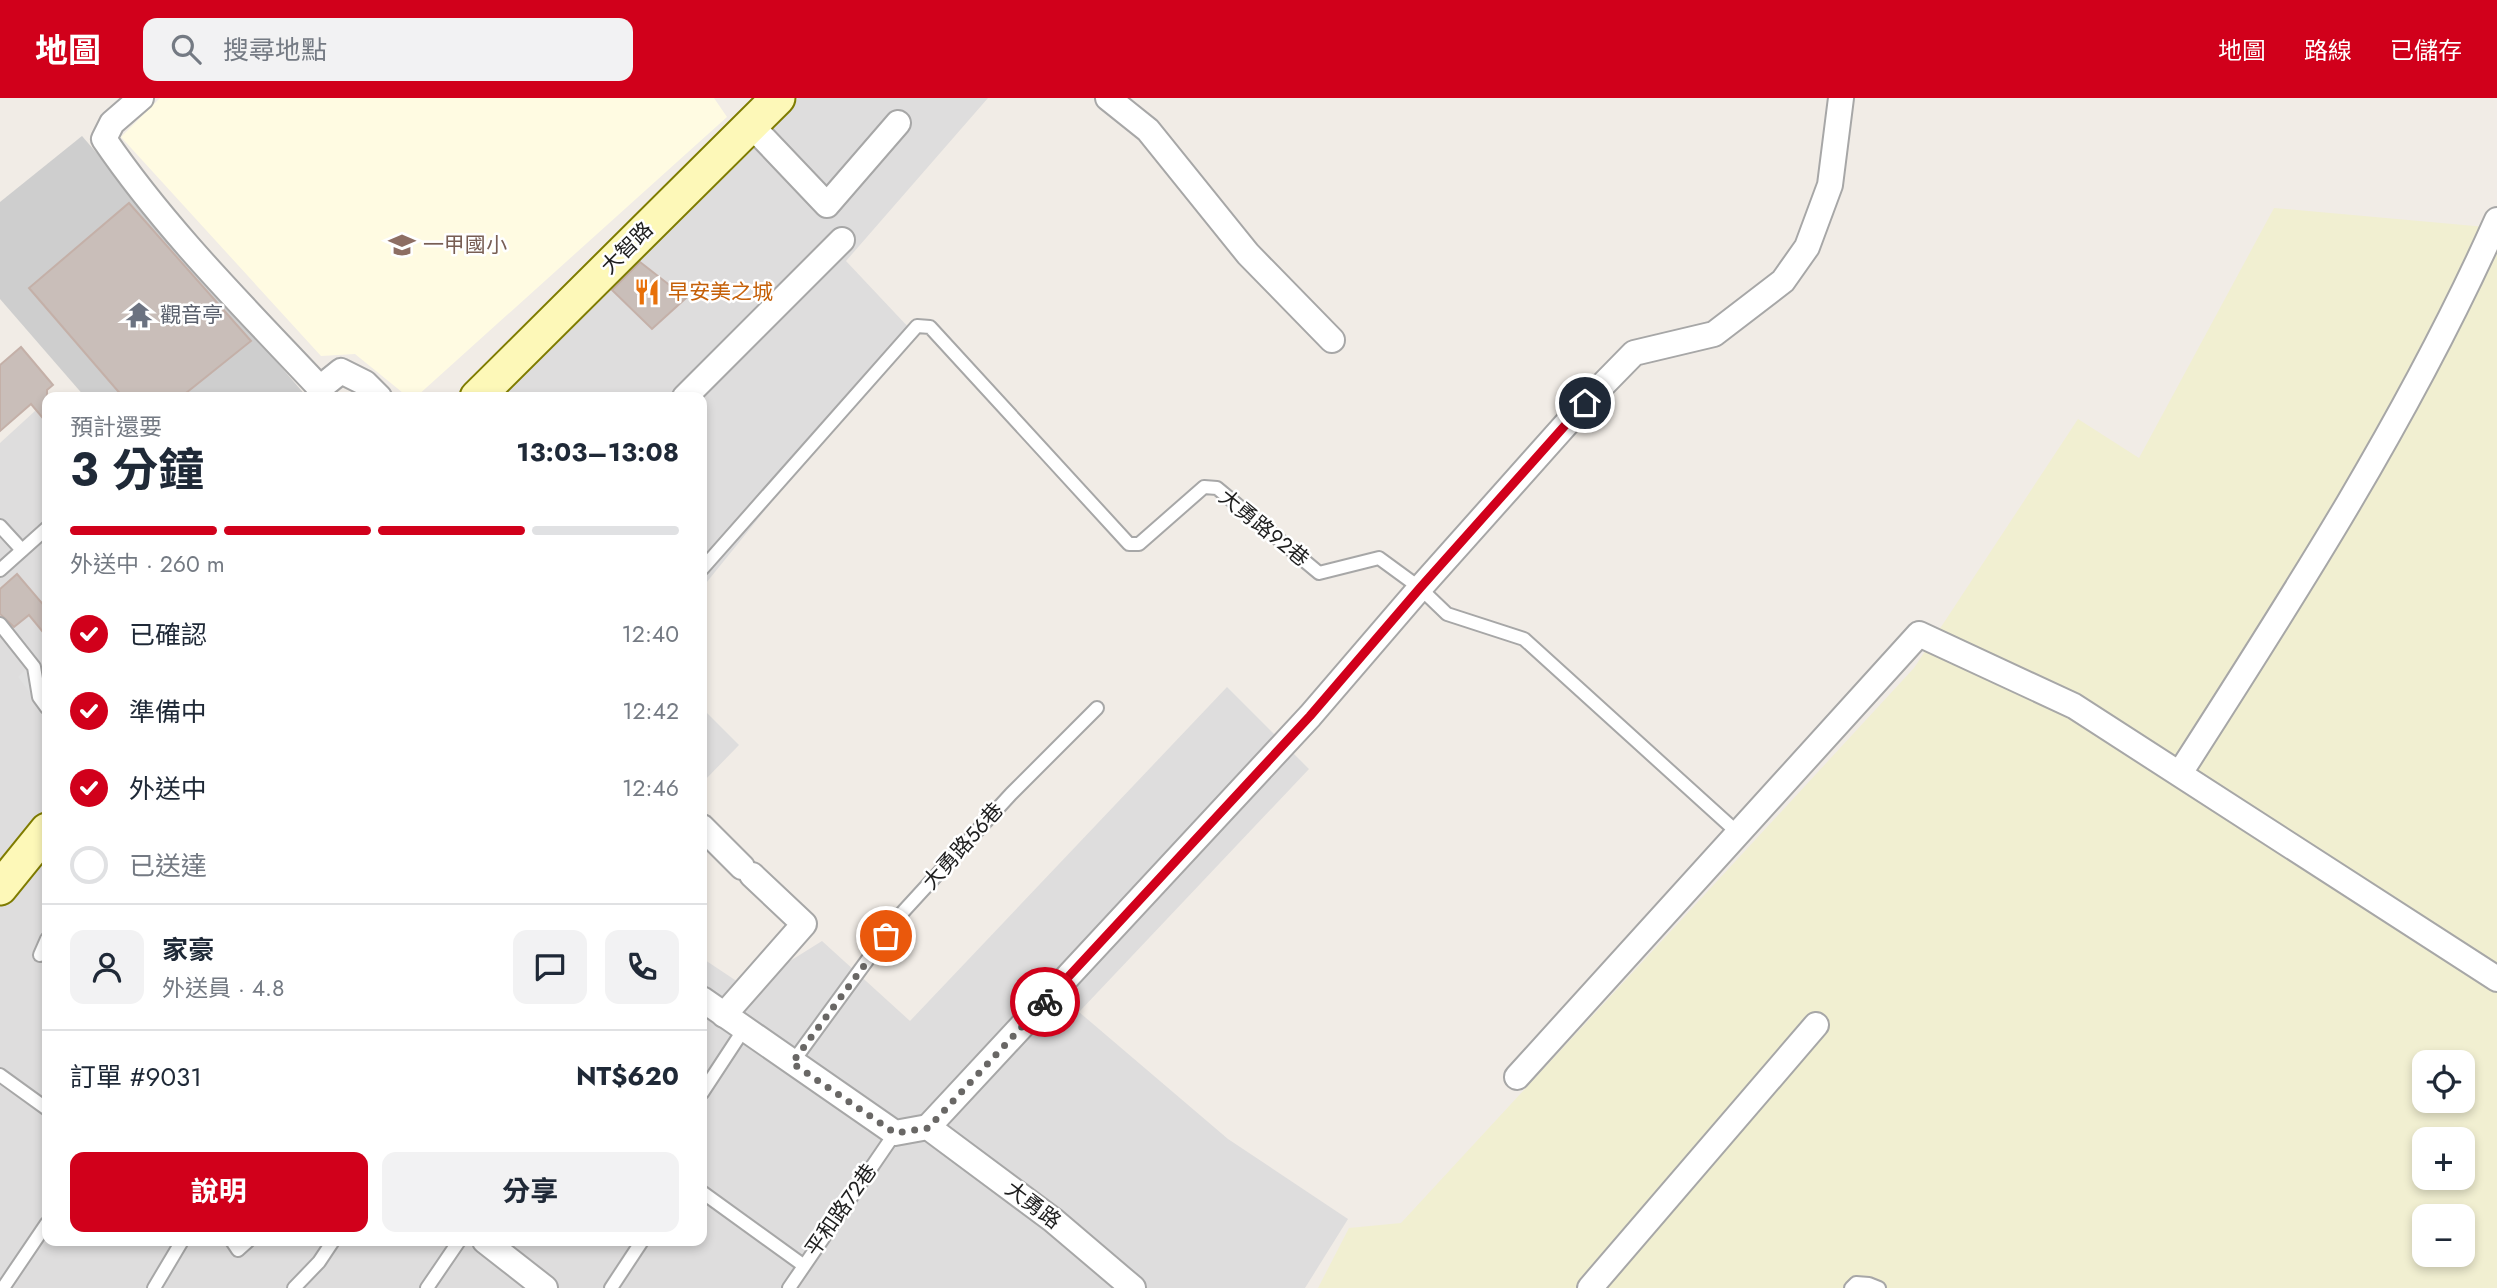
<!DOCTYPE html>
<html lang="zh-TW">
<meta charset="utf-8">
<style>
:root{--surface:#fff;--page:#f2f2f3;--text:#1f2937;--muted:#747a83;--line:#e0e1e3;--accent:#d1001b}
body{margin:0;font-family:Jost,"Noto Sans TC",sans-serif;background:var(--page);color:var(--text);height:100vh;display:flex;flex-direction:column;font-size:26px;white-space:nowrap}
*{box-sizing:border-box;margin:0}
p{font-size:23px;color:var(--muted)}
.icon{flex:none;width:38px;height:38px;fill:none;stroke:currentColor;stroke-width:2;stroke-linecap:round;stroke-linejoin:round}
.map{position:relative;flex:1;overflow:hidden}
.panel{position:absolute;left:42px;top:294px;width:665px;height:854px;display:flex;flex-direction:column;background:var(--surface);border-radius:14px;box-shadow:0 4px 10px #0003}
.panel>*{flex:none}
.buttons{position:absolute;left:2412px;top:952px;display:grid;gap:14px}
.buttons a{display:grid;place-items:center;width:63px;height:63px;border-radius:14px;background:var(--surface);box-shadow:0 4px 10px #0003;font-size:35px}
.pin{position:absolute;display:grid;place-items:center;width:60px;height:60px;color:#fff;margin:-30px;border:4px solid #fff;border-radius:50%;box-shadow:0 2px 7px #0007}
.courier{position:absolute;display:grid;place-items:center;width:70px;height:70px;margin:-35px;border:5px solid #d1001b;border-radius:50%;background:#fff;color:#222;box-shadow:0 2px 9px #0007}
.overview em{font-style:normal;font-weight:700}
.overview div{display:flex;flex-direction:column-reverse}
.overview{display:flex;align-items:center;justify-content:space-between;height:119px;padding:0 28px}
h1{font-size:46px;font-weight:700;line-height:52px}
.bar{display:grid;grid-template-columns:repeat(4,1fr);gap:10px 7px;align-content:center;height:84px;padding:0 28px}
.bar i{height:9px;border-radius:5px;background:var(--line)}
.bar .selected{background:var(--accent)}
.bar p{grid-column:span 4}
.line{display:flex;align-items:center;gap:18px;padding:0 28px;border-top:2px solid var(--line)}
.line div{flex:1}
.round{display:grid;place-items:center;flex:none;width:74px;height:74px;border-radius:14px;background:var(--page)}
ol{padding:0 28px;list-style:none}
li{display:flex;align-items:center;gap:21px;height:77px}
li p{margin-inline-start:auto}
li .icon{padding:7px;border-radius:50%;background:var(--accent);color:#fff;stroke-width:4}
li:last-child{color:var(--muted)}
li i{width:38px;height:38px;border:4px solid var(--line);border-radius:50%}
.primary-button{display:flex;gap:14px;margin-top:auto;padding:14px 28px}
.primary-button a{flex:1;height:80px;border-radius:14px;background:var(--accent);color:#fff;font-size:28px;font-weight:700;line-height:80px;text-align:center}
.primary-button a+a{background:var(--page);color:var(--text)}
header{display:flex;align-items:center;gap:42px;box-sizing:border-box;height:98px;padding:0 35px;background:var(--accent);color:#fff}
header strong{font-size:33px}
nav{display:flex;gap:38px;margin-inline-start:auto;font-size:24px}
.search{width:490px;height:63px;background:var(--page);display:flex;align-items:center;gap:18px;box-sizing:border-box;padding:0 24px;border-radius:14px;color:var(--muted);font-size:26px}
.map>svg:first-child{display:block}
.residential{fill:#dedddd}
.education{fill:#fffbe2}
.religious{fill:#cecece}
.farmland{fill:#f1efd1;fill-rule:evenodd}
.parking{fill:#e0e0e0}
.building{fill:#c9beb9;stroke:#c4b0a8;stroke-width:2}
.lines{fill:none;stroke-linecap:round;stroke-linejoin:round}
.lane-casing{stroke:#a7a7a7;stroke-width:16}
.street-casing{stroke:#a7a7a7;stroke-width:28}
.secondary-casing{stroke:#7f7c00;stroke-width:37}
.lane{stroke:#fff;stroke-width:12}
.street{stroke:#fff;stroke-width:24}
.secondary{stroke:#fdf8b8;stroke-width:33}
.done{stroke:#696765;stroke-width:7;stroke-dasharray:0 12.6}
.route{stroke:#d1001b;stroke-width:9}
.labels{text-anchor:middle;stroke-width:5;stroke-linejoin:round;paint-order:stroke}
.education-label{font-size:21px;fill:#785e54;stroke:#fff;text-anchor:start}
.street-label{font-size:21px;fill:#202020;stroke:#fff}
.food-label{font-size:21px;fill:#c56008;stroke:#fff;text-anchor:start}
.worship-label{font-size:21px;fill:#5b616d;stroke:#fff;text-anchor:start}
</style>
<header>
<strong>地圖</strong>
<div class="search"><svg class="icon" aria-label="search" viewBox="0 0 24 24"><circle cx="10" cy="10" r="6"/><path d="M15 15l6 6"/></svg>搜尋地點</div>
<nav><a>地圖</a><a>路線</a><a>已儲存</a></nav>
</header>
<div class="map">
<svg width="2497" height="1190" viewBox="0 0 2497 1190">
<rect width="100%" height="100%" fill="#f1ece6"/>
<g class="residential">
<path d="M798 0H988L846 163 911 232 702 490V299H502Z"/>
<path d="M47 302V1143H702V860L747 890 822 843 910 923 1227 589 1309 671 1079 914 1228 1041 1348 1121 1305 1190H0V345Z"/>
<path d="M702 610 739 647 702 685Z"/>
</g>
<path class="education" d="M160 0H714L727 19 416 299H408L355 256 321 258 121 39Z"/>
<path class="religious" d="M82 38 307 299H85L0 201V104Z"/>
<path class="farmland" d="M2274 110 2497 130V1190H1318L1349 1130 1401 1125 1914 570 2078 321 2139 360ZM2424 964H2462V1003H2424ZM2424 1041H2462V1080H2424ZM2424 1118H2462V1157H2424Z"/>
<path class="parking" d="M30 567 47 588V618L18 579Z"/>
<g class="building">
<path d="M129 105 251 243 181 299H123L29 190Z"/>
<path d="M640 164 686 200 652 231 612 192Z"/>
<path d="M21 249 53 287 47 292V325L31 306 0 333V267Z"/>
<path d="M17 476 47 511V539L29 517 14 529 0 516V491Z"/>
</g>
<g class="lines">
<g class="lane-casing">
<g id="lane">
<path d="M0 428 22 452"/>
<path d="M702 471 917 228 930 229 1129 446H1139L1204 389 1217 390 1319 475 1379 460 1420 490 1447 516 1524 541 1738 735"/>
<path d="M0 472 47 430"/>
<path d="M0 526 34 569 39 599 47 610"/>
<path d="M40 857 47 841"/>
<path d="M792 965 901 816 1011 696 1097 610"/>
<path d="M0 977 47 1011"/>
<path d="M702 995 744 931"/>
<path d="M702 1094 803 1167"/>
<path d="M232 1143 238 1152 248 1143"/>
<path d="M3 1190 47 1125"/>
<path d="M154 1190 182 1143"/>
<path d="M294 1190 319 1164 333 1143"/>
<path d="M427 1190 459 1143"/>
<path d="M611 1190 642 1143"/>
<path d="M789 1190 895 1035"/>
<path d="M1851 1190 1856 1185 1869 1186 1879 1190"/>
</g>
</g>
<g class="street-casing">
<g id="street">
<path d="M141 0 112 25 104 41C166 132 245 210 320 290L341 273 365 285 379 299"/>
<path d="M1108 0 1148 32 1248 156 1332 242"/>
<path d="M751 27 827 107 898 25"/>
<path d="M685 299 842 142"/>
<path d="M2180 675C2295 496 2410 317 2497 122"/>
<path d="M702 729 742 769"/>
<path d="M702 901 895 1035 928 1029 1053 1122 1133 1190"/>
<path d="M724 917 804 826 752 777"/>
<path d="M1517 979 1919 536 2074 608 2497 881"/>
<path d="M928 1029 1310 618 1420 490 1585 305 1634 255 1714 236 1783 183 1807 149 1830 87 1841 0"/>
<path d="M485 1143 545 1190"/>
<path d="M1590 1190 1816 927"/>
</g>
</g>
<g class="secondary-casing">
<g id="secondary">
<path d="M477 299 778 0"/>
<path d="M0 790 47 732"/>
</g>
</g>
<use href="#lane" class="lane"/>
<use href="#street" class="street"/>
<use href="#secondary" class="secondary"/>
</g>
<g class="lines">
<path class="done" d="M886 838 792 965 895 1035 928 1030 1045 904"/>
<path class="route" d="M1045 904 1310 618 1420 490 1585 305"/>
</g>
<defs>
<g id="school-bare" transform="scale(2.1)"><path d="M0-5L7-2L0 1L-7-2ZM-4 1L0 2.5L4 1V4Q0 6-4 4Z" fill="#8d6e63" stroke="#fff" stroke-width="2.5" paint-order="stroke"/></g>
<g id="restaurant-bare" transform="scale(2.1)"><path d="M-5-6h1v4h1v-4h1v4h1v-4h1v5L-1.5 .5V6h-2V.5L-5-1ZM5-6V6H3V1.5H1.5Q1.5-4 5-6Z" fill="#e8710a" stroke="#fff" stroke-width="2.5" paint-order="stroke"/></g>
<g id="temple-bare" transform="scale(2.1)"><path d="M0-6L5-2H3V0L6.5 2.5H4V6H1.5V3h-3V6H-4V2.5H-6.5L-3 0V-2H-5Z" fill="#6b7280" stroke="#fff" stroke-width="2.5" paint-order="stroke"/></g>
</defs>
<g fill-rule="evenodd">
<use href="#school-bare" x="402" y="147"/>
<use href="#restaurant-bare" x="647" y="194"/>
<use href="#temple-bare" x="139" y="217"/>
</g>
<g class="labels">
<g class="education-label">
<text x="423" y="154">一甲國小</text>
</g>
<g class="street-label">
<text transform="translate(627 150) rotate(-45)" y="7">大智路</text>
<text transform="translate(1264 430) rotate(39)" y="7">大勇路92巷</text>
<text transform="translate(963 748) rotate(-48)" y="7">大勇路56巷</text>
<text transform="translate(1033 1107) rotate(37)" y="7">大勇路</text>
<text transform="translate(841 1112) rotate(-55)" y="7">平和路72巷</text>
</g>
<g class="food-label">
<text x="668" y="201">早安美之城</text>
</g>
<g class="worship-label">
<text x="160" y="224">觀音亭</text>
</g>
</g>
</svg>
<div class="buttons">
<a><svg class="icon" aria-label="locate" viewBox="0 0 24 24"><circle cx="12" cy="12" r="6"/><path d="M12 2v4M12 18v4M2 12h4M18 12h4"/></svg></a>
<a>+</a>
<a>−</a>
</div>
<div class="pin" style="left:886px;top:838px;background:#ea580c"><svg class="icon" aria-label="bag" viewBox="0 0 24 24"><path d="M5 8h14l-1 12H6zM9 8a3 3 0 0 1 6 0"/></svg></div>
<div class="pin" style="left:1585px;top:305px;background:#1f2937"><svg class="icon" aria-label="home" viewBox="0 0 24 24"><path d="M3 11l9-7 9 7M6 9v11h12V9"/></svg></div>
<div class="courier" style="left:1045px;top:904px"><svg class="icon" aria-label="bike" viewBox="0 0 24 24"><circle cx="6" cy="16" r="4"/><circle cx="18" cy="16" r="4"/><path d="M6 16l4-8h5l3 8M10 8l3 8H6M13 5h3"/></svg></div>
<section class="panel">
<div class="overview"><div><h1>3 分鐘</h1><p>預計還要</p></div><em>13:03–13:08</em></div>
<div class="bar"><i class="selected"></i><i class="selected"></i><i class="selected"></i><i></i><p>外送中 · 260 m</p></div>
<ol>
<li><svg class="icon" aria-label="check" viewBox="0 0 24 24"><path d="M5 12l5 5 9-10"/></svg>已確認<p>12:40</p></li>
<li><svg class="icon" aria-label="check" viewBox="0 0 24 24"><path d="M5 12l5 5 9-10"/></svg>準備中<p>12:42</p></li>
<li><svg class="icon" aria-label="check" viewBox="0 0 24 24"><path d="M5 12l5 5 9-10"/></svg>外送中<p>12:46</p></li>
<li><i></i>已送達</li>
</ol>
<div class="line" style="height:126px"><a class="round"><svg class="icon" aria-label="person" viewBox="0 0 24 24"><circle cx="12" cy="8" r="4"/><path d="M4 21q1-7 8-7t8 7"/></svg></a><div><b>家豪</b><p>外送員 · 4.8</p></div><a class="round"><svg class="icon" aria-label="chat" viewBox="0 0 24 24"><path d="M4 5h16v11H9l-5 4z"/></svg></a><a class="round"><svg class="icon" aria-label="phone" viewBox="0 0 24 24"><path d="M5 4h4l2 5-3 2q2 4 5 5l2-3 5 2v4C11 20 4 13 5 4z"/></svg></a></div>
<div class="line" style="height:91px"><div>訂單 #9031</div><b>NT$620</b></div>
<div class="primary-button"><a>說明</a><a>分享</a></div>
</section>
</div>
